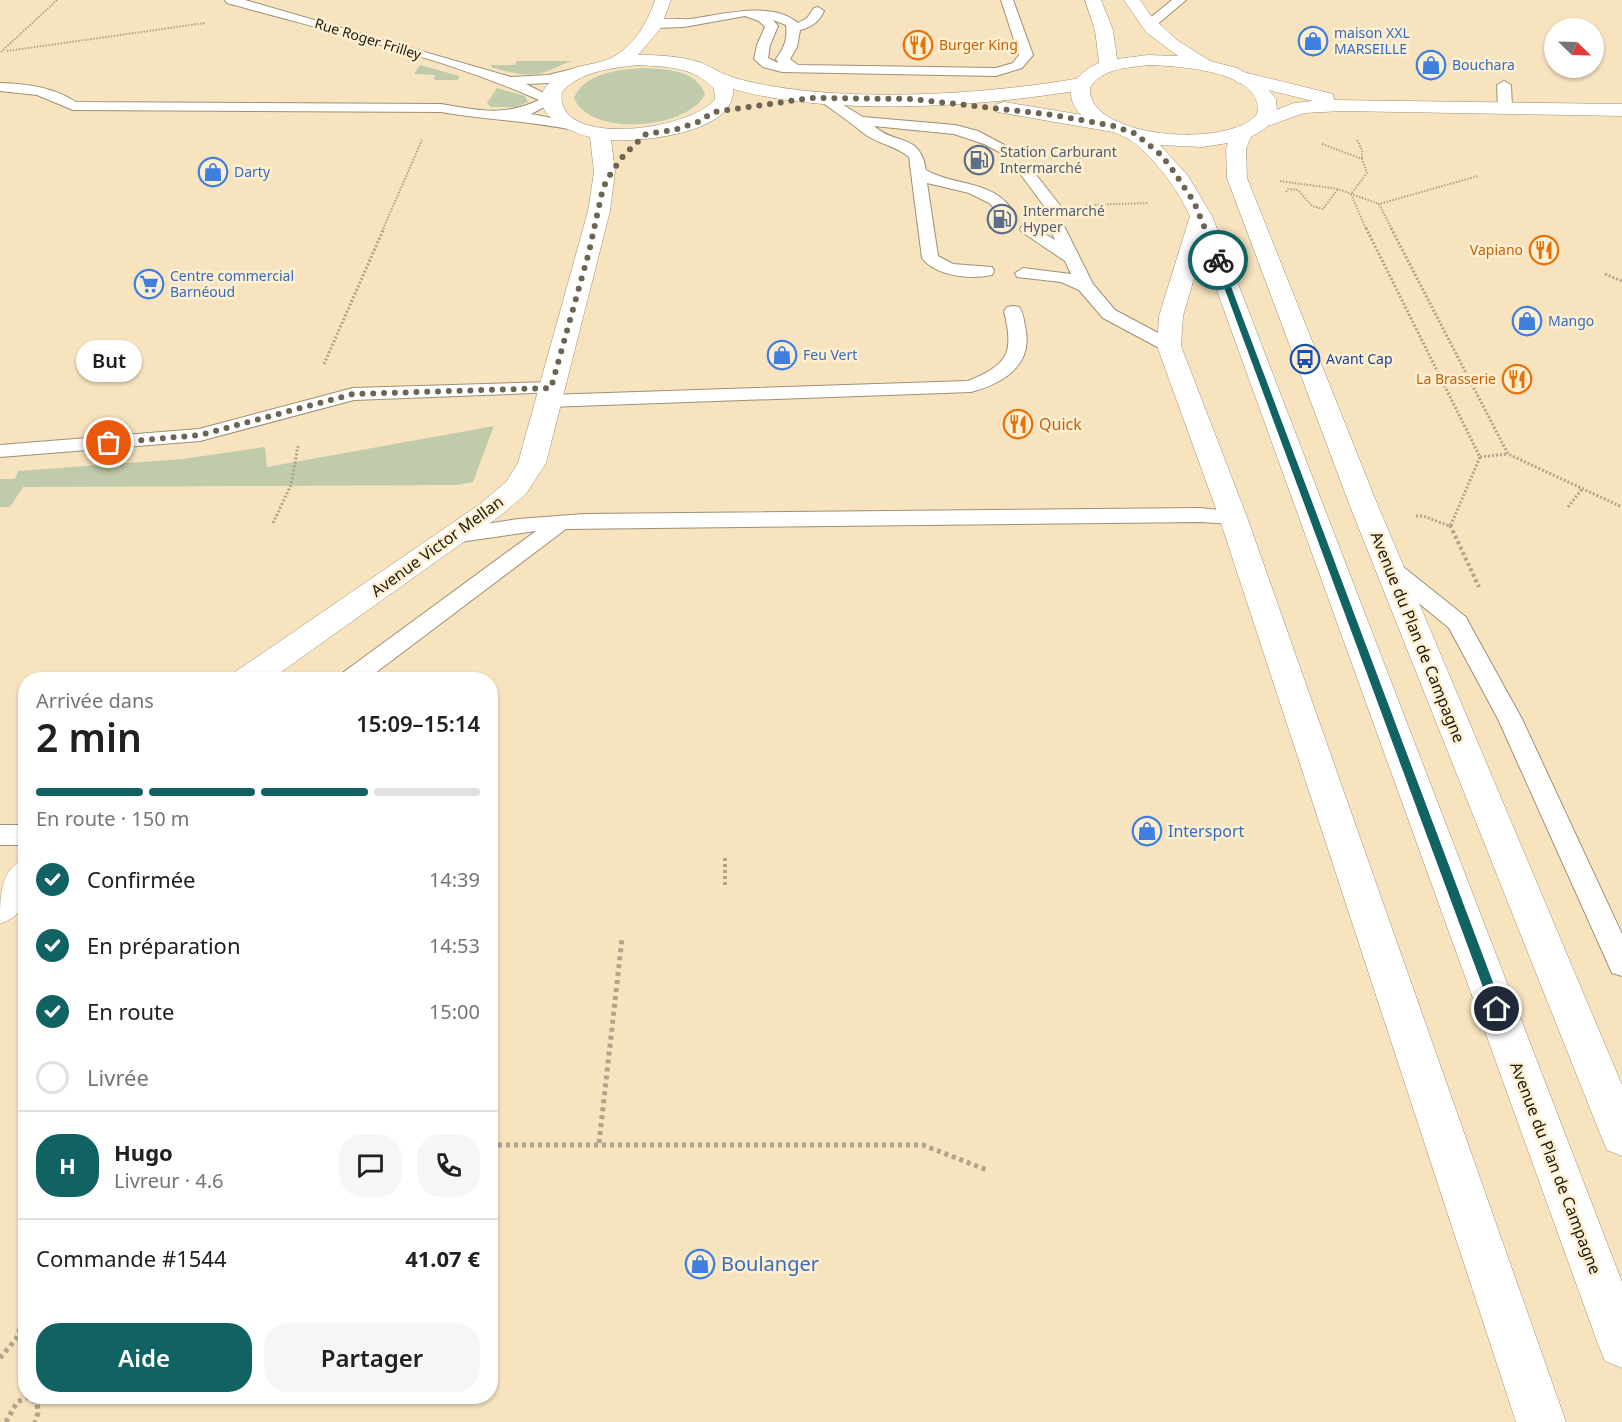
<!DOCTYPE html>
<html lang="fr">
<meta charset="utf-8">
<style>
:root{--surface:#fff;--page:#f6f6f6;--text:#202124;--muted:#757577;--line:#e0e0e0;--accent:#106263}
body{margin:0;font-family:"Noto Sans",sans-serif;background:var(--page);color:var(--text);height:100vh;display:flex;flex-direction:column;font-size:22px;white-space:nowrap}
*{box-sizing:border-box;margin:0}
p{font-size:20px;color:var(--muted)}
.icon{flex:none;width:33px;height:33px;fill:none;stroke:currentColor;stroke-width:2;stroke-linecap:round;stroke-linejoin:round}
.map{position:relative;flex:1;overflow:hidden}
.details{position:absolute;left:18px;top:672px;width:480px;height:732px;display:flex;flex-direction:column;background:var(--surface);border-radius:24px;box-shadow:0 2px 4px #0004}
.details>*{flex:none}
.needle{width:39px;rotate:113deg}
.fabs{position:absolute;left:1544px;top:18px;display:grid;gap:12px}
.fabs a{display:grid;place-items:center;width:60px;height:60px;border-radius:50%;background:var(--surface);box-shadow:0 2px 4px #0004;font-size:30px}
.pin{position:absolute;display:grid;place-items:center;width:51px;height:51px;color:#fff;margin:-26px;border:3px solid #fff;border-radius:50%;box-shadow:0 2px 6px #0007}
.courier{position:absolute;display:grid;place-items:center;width:60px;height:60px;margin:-30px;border:4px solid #106263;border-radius:50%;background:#fff;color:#222;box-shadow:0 2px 8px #0007}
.bubble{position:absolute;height:42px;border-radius:21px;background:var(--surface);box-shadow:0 2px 4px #0004;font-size:20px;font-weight:600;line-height:42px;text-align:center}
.overview em{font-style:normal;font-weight:600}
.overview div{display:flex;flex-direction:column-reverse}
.overview{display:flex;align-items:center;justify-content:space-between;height:102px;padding:0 18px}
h1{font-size:39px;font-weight:600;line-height:45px}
.bar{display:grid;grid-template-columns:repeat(4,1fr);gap:9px 6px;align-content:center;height:72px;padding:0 18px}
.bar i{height:8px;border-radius:4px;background:var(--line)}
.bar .selected{background:var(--accent)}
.bar p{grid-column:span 4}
.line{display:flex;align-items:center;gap:15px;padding:0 18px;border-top:2px solid var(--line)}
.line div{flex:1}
.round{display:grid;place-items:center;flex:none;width:63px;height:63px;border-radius:24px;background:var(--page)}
ol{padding:0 18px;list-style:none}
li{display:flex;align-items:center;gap:18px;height:66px}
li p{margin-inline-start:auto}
li .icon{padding:6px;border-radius:50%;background:var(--accent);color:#fff;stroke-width:4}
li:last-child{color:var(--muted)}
li i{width:33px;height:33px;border:3px solid var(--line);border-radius:50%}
.action{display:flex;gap:12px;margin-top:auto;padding:12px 18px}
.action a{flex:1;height:69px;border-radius:24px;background:var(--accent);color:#fff;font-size:24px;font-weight:600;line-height:69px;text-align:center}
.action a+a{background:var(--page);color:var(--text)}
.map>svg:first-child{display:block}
.built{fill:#f7e4bf;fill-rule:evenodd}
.green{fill:#bfcbab}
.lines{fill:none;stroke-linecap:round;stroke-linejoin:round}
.lane-casing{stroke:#9d9074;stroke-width:2}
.street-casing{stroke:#9d9074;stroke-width:1}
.secondary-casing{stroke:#9d9074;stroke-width:1}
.path-far3{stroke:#afa48c;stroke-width:2;stroke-dasharray:1.5 1.5;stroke-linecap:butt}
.path-far2{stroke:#afa48c;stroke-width:3;stroke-dasharray:2 2;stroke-linecap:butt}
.path-far1{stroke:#afa48c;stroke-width:4;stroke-dasharray:3 3;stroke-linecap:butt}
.path{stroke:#afa48c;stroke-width:5;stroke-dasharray:4 4;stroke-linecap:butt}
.lane{fill:#fff;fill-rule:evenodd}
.street{fill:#fff;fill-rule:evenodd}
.secondary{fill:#fff;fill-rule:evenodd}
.route{fill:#106263}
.done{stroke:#6d6553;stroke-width:6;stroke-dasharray:0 10.8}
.labels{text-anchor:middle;stroke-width:5;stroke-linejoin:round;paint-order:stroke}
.far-shop-label{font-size:14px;fill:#366cbe;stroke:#feefd1;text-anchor:start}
.far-street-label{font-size:14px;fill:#1f1a0f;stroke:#feefd1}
.far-food-label{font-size:14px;fill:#c56008;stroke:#feefd1;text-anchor:end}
.far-service-label{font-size:14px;fill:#4e5e75;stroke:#feefd1;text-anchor:start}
.far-transit-label{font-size:14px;fill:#164399;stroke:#feefd1;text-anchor:start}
.food-label{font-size:16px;fill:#c56008;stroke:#feefd1;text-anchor:start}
.street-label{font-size:16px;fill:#1f1a0f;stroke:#feefd1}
.shop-label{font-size:16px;fill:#366cbe;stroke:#feefd1;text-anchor:start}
.near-shop-label{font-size:20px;fill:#366cbe;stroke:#feefd1;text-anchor:start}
</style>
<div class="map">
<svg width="1622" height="1422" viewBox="0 0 1622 1422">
<rect width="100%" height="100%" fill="#feefd1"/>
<path class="built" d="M0 0H1622V1422H0ZM1554 28H1593V68H1554ZM26 680H490V1396H26Z"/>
<g class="green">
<path d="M517 61H572C562 64 554 69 545 72 527 78 508 72 491 67V65H515Z"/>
<path d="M420 65 459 76 458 80H434L435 75 414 74Z"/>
<path d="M642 68C664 69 696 69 705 94 688 130 589 137 574 98 585 73 617 70 642 68Z"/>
<path d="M497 88 525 96 528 102 516 107H491L487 103Z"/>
<path d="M494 426 473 482 456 485 23 487 10 507H0V479H15L18 471 183 459 265 447 267 467Z"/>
</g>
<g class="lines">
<g class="lane-casing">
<g id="lane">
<path d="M225 0H245L511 77 548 75 585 66 590 67 592 70 590 73 548 83 526 84 557 100 531 114 578 123 585 127 578 131C533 121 487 120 441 112L73 110 37 95 0 91V83C27 84 53 87 76 102L441 104C478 110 503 117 539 100 440 56 331 32 227 3Z"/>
<path d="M1001 0H1013L1033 55 1022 68 996 76 782 72 763 67 754 59 757 45 765 27 759 21 745 16 684 27 656 28 650 24C658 16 678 20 690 19 721 15 772 0 798 23L807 18 814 8 818 7 824 11C819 22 812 27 800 30L797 47 790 59 798 65 996 68 1013 63 1019 55ZM773 20 786 25C788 39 784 48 776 59L778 63 768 58 770 45 778 26Z"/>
<path d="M1172 0H1186L1153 28H1145L1143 25 1145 22Z"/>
<path d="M1504 81 1511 85 1512 107 1505 111 1498 107 1497 85Z"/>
<path d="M825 94 863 117 955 125 978 131 1008 147 1010 150 1008 153 1003 154 984 144 954 134 874 126C896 146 920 132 926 170 953 186 991 180 1011 208L1009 211H997L989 203 969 193 927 183 938 256 953 264 992 267 994 271 992 275C971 280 935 276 922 258L909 157C896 146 879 144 866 135 851 123 836 112 820 101L818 98 820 95Z"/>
<path d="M1024 164 1029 166 1059 204 1061 207 1059 210H1047L1019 172 1016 169Z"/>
<path d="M1028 224 1055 240 1050 229 1052 226H1064L1093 284 1115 310 1175 342 1178 346 1175 350H1163L1103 318 1079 290 1061 282 1017 277 1015 273 1023 268 1071 274 1065 261 1022 232 1020 229 1022 226Z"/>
<path d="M1013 306 1019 307C1023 313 1024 319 1025 326 1034 364 1005 383 971 392L548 407 541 405 539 401 541 397 548 395 968 381C1009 364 1014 353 1004 311L1007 307Z"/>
<path d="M551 382 558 384 560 388 558 392 354 400 200 441 0 457V445L199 429 353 388Z"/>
<path d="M1200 508 1240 512 1243 517 1240 522 1233 524 1200 522 566 529 366 680H338L341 674 536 531 453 543 446 541 442 536 446 531 453 529 518 519 584 514Z"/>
<path d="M1389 560 1397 562 1466 617 1469 623 1522 719 1622 934V976L1612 973 1498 719 1449 628 1381 572 1378 567 1381 562Z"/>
<rect x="0" y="825" width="26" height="20"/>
</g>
</g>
<g class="street-casing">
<g id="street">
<path d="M655 0H671L660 29 638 55C660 55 681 56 702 63 709 66 715 70 722 73 737 80 755 83 771 86 863 102 989 94 1081 78L1088 80 1090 84 1088 88 1081 90C979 107 833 117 733 89 736 133 643 142 611 140L615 172 610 211 546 463 526 494 500 516 270 680H230L235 672 480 504 506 482 518 463 588 211 594 172 590 137C557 129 515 100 563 73 578 64 597 65 611 58 634 46 647 24 655 0ZM638 65C666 67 694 66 714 89L715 99C690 131 553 149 562 92 580 71 613 68 638 65Z"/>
<path d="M1243 72 1333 94 1334 100 1622 104V116L1342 111 1304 113 1262 128 1255 126 1252 122 1255 118 1294 103 1313 101 1236 82 1234 78 1236 74Z"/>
<path d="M1004 102 1113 120 1120 122 1123 126 1120 130 1113 132 997 112 994 108 997 104Z"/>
<path d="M1201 209 1209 211 1212 216 1183 316 1181 346 1247 517 1566 1422H1516L1219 517 1157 346 1159 316 1190 216 1193 211Z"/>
<path d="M26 858C26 887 33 912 0 924 0 895 0 869 26 858Z"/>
</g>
</g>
<g class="secondary-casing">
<path id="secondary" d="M1085 0H1101L1113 30 1117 59 1148 55 1178 56 1146 32 1124 0H1140L1151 16 1177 40 1210 61 1237 68 1264 84 1276 99 1277 112 1266 128 1251 137 1246 149 1247 178 1376 501 1622 1085V1156L1607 1150 1601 1136 1348 501 1227 178 1226 149 1228 143 1202 147 1160 145 1188 176 1212 216 1622 1282V1368L1605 1361 1598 1344 1190 216C1177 189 1160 165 1137 145 1116 127 1068 125 1071 88 1078 76 1086 68 1099 63L1095 30ZM1148 65C1175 66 1266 70 1257 114 1230 149 1087 139 1090 88 1101 68 1128 68 1148 65Z"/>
</g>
<g class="path-far3">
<path d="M7 51 205 23"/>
<path d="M1 52 57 0"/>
<path d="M1357 140 1362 150V159"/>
<path d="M1322 144 1362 159 1367 173 1351 194 1366 229"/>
<path d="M1280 181 1338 189 1379 204"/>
<path d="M1286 192 1288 189 1298 190 1312 206 1323 209 1338 189"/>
<path d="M1086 205 1148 203"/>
<path d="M383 229 422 140"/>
<path d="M1392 229 1379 204 1478 176"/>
</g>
<g class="path-far2">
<path d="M1366 228 1480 457 1450 527"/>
<path d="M1391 228 1508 454 1622 507"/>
<path d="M1605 274 1622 281"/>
<path d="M324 364 384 228"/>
<path d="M1480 457 1508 454"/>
<path d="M1568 507 1583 488"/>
<path d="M1416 516H1423L1450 526"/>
<path d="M273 523 291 485 298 446"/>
</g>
<g class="path-far1">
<path d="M1450 525 1479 587"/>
<path d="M725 858V885"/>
</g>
<g class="path">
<path d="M599 1143 622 939"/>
<path d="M490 1145H923L987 1170"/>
<path d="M0 1358 16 1339 26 1313"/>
<path d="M6 1422 17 1402 28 1397 37 1402 38 1413 35 1422"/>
</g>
<use href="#lane" class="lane"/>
<use href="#street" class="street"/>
<use href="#secondary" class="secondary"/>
</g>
<path class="route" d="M1218 258 1221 260 1503 1009 1501 1013H1493L1491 1009 1214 260Z"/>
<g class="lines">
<path class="done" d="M109 443 200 435 353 394 551 388 589 252 603 188 611 173 624 155 646 134 674 130 698 122 714 112 811 98 912 99 1054 115 1113 126 1134 133 1158 152 1170 166 1194 202 1218 260"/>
</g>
<defs>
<g id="shop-ring" transform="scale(1.5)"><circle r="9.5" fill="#feefd1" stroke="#3f7fe0" stroke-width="1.5"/><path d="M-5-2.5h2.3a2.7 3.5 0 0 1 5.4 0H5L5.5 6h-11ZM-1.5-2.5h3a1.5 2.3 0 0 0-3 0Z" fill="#3f7fe0"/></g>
<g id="restaurant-ring" transform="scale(1.5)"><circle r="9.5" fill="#feefd1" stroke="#e8710a" stroke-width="1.5"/><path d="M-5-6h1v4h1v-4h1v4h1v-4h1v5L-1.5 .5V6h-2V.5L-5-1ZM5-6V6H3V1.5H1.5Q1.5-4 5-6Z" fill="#e8710a"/></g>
<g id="fuel-ring" transform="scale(1.5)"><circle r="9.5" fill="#feefd1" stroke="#5c6f8a" stroke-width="1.5"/><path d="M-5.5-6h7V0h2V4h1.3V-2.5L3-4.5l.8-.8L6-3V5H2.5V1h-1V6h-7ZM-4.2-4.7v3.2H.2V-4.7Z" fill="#5c6f8a"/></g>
<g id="supermarket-ring" transform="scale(1.5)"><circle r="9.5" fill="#feefd1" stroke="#3f7fe0" stroke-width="1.5"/><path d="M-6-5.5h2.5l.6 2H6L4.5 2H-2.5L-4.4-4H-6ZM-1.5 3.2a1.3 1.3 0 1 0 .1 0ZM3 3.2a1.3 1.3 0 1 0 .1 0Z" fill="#3f7fe0"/></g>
<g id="bus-ring" transform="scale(1.5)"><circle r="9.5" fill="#feefd1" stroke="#1a4fb4" stroke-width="1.5"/><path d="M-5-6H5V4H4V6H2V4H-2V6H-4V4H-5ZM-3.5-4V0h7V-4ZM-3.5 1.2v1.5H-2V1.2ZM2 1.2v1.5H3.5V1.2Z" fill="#1a4fb4"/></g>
</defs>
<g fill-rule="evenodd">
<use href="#shop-ring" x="1313" y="41"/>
<use href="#restaurant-ring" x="918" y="45"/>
<use href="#shop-ring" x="1431" y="65"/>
<use href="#fuel-ring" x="979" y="160"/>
<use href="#shop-ring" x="213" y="172"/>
<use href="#fuel-ring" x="1002" y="219"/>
<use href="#restaurant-ring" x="1544" y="250"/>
<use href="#supermarket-ring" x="149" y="284"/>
<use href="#shop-ring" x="1527" y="321"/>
<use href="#shop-ring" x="782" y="355"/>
<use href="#bus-ring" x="1305" y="359"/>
<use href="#restaurant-ring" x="1517" y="379"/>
<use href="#restaurant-ring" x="1018" y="424"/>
<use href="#shop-ring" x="1147" y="831"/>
<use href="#shop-ring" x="700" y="1264"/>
</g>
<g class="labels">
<g class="far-shop-label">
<text x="1334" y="38">maison XXL<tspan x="1334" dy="16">MARSEILLE</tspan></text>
<text x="1452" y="70">Bouchara</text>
<text x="234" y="177">Darty</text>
<text x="170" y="281">Centre commercial<tspan x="170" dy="16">Barnéoud</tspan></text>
<text x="1548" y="326">Mango</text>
<text x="803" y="360">Feu Vert</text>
</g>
<g class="far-street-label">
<text transform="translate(368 39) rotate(17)" y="5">Rue Roger Frilley</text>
</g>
<g class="far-food-label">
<text x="939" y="50" text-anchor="start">Burger King</text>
<text x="1523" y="255">Vapiano</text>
<text x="1496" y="384">La Brasserie</text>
</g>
<g class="far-service-label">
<text x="1000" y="157">Station Carburant<tspan x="1000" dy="16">Intermarché</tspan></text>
<text x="1023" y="216">Intermarché<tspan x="1023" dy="16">Hyper</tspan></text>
</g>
<g class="far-transit-label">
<text x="1326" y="364">Avant Cap</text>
</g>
<g class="food-label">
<text x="1039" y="430">Quick</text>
</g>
<g class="street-label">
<text transform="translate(437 546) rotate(-36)" y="6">Avenue Victor Mellan</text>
<text transform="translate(1418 637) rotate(68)" y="6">Avenue du Plan de Campagne</text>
<text transform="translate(1556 1168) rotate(69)" y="6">Avenue du Plan de Campagne</text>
</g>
<g class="shop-label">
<text x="1168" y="837">Intersport</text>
</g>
<g class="near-shop-label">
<text x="721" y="1271">Boulanger</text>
</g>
</g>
</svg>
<div class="fabs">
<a><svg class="needle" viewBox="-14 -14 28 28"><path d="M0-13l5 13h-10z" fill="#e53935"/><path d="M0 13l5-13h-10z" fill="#757577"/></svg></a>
</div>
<div class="pin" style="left:109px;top:443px;background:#ea580c"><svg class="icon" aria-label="bag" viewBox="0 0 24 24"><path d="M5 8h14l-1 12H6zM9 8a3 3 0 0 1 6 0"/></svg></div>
<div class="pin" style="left:1497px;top:1009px;background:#1f2937"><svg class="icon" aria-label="home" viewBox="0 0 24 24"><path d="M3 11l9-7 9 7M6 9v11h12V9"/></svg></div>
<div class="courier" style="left:1218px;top:260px"><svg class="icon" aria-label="bike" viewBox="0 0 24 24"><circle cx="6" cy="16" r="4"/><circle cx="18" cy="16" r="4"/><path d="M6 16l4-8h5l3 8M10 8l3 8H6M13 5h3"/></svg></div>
<div class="bubble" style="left:76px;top:340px;width:66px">But</div>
<section class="details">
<div class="overview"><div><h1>2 min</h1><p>Arrivée dans</p></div><em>15:09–15:14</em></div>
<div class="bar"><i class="selected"></i><i class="selected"></i><i class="selected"></i><i></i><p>En route · 150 m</p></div>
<ol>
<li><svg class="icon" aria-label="check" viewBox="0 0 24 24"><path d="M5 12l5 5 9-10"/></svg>Confirmée<p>14:39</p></li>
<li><svg class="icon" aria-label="check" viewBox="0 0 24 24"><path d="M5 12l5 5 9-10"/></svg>En préparation<p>14:53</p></li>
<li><svg class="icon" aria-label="check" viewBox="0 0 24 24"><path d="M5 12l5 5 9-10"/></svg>En route<p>15:00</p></li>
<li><i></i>Livrée</li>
</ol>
<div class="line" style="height:108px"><b class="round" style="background:var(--accent);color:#fff">H</b><div><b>Hugo</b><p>Livreur · 4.6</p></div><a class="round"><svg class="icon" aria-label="chat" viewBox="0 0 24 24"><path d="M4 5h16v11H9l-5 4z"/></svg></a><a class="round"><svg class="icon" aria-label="phone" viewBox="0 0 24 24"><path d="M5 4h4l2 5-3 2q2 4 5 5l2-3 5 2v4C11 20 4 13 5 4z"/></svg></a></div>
<div class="line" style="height:78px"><div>Commande #1544</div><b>41.07 €</b></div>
<div class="action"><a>Aide</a><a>Partager</a></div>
</section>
</div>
